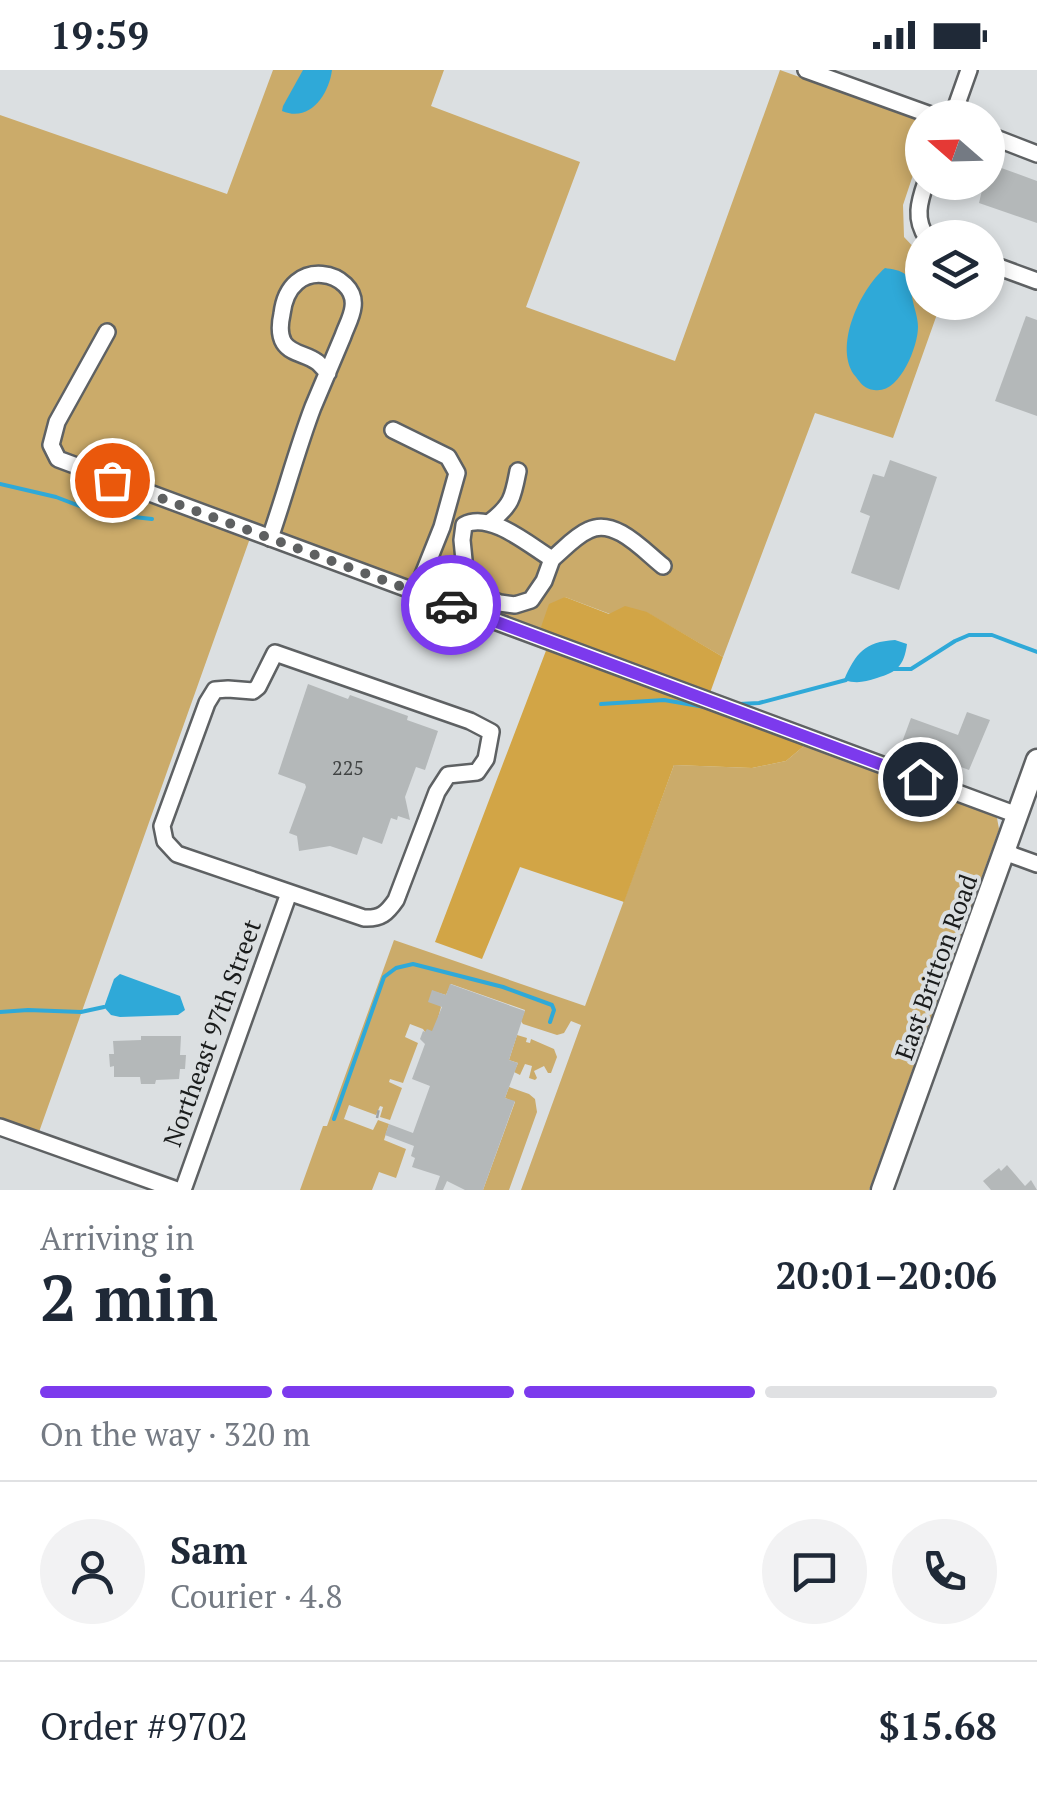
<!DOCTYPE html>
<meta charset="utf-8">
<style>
:root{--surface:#fff;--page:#f2f2f3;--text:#1f2937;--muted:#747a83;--line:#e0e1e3;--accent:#7c3aed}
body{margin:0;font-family:"PT Serif",serif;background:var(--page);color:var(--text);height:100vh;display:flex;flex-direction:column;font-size:38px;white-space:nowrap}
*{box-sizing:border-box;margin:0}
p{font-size:32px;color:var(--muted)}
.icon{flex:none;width:55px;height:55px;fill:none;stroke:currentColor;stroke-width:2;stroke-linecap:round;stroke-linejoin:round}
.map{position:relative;height:1120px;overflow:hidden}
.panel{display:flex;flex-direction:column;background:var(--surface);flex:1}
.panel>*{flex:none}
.needle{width:65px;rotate:290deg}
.controls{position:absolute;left:905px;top:30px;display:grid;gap:20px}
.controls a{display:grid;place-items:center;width:100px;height:100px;border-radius:50%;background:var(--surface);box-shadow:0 5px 15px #0003;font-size:50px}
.pin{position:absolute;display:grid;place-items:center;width:85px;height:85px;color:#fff;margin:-42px;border:5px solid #fff;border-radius:50%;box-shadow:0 2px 10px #0007}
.courier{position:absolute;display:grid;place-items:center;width:100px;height:100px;margin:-50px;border:8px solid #7c3aed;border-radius:50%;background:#fff;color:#222;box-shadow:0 2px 12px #0007}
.headline em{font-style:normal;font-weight:700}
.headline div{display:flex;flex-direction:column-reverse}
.headline{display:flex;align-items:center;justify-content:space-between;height:170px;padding:0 40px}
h1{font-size:65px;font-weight:700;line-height:75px}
.bar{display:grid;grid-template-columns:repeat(4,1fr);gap:15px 10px;align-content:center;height:120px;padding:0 40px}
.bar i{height:12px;border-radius:8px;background:var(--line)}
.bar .active{background:var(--accent)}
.bar p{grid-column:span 4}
.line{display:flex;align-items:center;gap:25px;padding:0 40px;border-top:2px solid var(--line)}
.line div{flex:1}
.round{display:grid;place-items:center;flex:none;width:105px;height:105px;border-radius:52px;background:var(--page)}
.status{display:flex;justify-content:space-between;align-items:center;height:70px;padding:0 50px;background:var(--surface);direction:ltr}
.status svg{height:28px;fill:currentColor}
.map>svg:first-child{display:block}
.green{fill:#cbab6a}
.forest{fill:#d2a546}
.water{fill:#2fa9d8}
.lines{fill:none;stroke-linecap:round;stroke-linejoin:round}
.stream{stroke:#2fa9d8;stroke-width:4}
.building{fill:#b4b8b9}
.minor-casing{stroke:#5e6163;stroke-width:20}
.major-casing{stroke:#5e6163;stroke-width:25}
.path{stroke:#9fa2a4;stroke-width:2.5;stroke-dasharray:8 5;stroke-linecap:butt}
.minor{stroke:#fff;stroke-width:15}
.major{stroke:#fff;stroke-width:20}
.done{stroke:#5e6061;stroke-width:10;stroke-dasharray:0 18}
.route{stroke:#7c3aed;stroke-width:12}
.labels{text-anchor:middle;stroke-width:8;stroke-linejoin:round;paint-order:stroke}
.number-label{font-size:20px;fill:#404343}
.street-label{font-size:25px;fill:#1a1c1c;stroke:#dbdfe1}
</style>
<div class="status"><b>19:59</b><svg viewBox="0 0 49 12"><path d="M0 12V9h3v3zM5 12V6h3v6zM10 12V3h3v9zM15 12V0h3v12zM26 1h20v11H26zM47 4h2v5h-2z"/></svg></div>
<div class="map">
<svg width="1037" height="1120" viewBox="0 0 1037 1120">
<rect width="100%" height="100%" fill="#dbdfe1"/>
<g class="green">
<path d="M273 0H444L431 36 580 92 526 237 675 291 780 0 922 51V78L903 135 904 167 922 186V232L941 233 893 368 815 343 723 587 646 542 610 544 565 527 543 565 254 457 39 1062 0 1049V45L227 124Z"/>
<path d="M810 671 981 737 997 748 999 759 869 1120H521L581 955 571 951 564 963 557 965 523 954 521 951 525 940 451 914 446 925 432 921 441 937 438 948 441 965 425 962 423 959 410 954 405 967 418 973 403 1013 390 1009 389 1012 402 1018 390 1050 380 1047 383 1037 380 1036 376 1045 349 1035 344 1049 373 1060 378 1050 389 1054 384 1070 406 1079 396 1108 379 1102 372 1120H300L323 1056H327L394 870 585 936 674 695 752 698 786 691Z"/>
<path d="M517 965 527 968 526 972 530 973 531 969 554 979 557 987 551 1003H548L544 996 534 1001 537 1008 535 1010 529 1008 532 996 525 994 520 1005 514 1002 518 993 509 990Z"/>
<path d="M509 1017 529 1024 535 1029 537 1042 509 1120H483L515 1032 505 1028Z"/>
</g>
<path class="forest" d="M565 527 609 544 625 536 647 542 723 587 706 634 810 671 786 691 752 698 674 695 624 832 520 797 482 889 435 872 547 578 541 557 549 534Z"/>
<g class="water">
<path d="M303 0H332C329 24 310 53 282 41L283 36Z"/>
<path d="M885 198C891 199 901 200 906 205 911 211 911 221 912 227 914 238 918 247 918 257 918 277 899 325 874 320 865 319 861 314 856 307 832 279 860 219 885 198Z"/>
<path d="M895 570 907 574C904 596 897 602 877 608 864 612 857 614 844 610 856 583 864 572 895 570Z"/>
<path d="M120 904 180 926 185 940 178 945 120 947 111 945 104 937 114 909Z"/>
</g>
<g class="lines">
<g class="stream">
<path d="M0 414 56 427 98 443 152 449"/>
<path d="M894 599H911L955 571 969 565H992L1037 582"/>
<path d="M601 634 664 630 705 637"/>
<path d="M739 634 759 633 846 610"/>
<path d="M0 942 28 940 81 942 104 937"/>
<path d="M334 1049 384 907 396 898 413 894 503 917 552 935 554 940 550 952"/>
</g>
</g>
<g class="building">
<path d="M993 95 1037 111V153L979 133 984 112H988Z"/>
<path d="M1026 246 1037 250V346L995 331Z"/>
<path d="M890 390 937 407 899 520 851 503 870 446 860 442 873 404 884 407Z"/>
<path d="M308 614 348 629 350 625 408 646 407 650 438 661 425 700 416 697 405 727 410 750 398 746 397 750 391 748 382 774 363 767 357 785 330 776 299 781 297 766 289 763 306 717 305 714 278 704Z"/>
<path d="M967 642 990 650 969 700 901 675 911 648 958 665Z"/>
<path d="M450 914 525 941 509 990 518 993 505 1028 515 1031 483 1120H465L447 1111 443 1120H435L440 1106 412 1097 415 1088 411 1086 414 1076 385 1065 389 1054 413 1063 430 1016 412 1009 425 974 420 969 423 961 425 962 427 959 432 961 442 937 428 932 432 920 446 925Z"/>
<path d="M141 966H181L180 985H186L185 999H180L179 1009 156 1010 155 1014H141L140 1007H114V996L110 997 109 984H114L113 971 141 970Z"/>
<path d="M1007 1095 1025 1116 1031 1110 1037 1120H991L983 1111 999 1098 1001 1101Z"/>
</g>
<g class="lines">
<g class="minor-casing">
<g id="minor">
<path d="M806 0 939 48"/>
<path d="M952 48 969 0"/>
<path d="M988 65 1037 84"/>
<path d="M926 112C919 132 914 149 927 168"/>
<path d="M988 193 1037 211"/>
<path d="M107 262 57 352 51 375 58 389 1017 745"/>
<path d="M393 360 448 387 457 403 442 457 416 522"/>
<path d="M490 452C512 435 513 427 518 401"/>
<path d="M270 468C285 425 297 379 313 337 323 313 333 290 343 266 346 257 352 247 353 237 358 202 289 183 282 244 280 253 279 265 284 273 291 284 307 284 317 292 319 293 326 301 328 303"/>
<path d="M458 518 500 533 515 535 531 530 544 511 552 489"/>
<path d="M449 534 465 500 462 470 464 455C490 441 529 475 552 489 563 480 575 466 589 460 615 447 645 482 663 496"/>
<path d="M275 583 470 651 491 662 486 689 477 702 448 705 437 722 396 830C387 843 381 849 364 848L177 784 165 771 162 756 207 633 215 620 228 619 253 621 258 617Z"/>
<path d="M1004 782 1037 794"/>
<path d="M0 1057 177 1120"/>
<path d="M183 1120 289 823"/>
</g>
</g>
<g class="major-casing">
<path id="major" d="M882 1120 1037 690"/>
</g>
<path class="path" d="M377 1048 379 1038"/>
<use href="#minor" class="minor"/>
<use href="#major" class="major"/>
</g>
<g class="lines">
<path class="done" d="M112 410 451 535"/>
<path class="route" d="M451 535 920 709"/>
</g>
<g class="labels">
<g class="number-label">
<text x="348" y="705">225</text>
</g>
<g class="street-label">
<text transform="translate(936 897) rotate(-70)" y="9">East Britton Road</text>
<text transform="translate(212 963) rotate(-70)" y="9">Northeast 97th Street</text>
</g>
</g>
</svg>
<div class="controls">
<a><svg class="needle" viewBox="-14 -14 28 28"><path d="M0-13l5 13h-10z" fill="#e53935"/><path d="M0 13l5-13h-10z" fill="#747a83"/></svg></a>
<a><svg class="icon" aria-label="layers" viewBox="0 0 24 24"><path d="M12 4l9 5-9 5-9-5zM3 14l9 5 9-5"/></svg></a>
</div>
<div class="pin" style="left:112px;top:410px;background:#ea580c"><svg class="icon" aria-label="bag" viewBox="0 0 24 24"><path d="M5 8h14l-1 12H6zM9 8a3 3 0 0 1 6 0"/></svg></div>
<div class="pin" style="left:920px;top:709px;background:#1f2937"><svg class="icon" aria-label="home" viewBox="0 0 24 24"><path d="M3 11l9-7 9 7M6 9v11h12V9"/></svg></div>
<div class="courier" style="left:451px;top:535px"><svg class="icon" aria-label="car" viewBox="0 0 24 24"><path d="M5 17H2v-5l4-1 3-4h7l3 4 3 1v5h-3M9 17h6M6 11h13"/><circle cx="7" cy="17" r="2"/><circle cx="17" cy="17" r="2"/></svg></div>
</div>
<section class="panel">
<div class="headline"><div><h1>2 min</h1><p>Arriving in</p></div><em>20:01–20:06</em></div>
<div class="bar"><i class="active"></i><i class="active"></i><i class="active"></i><i></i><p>On the way · 320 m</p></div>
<div class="line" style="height:180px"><a class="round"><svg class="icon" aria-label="person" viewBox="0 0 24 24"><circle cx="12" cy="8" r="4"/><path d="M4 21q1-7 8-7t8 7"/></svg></a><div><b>Sam</b><p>Courier · 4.8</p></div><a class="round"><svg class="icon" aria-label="chat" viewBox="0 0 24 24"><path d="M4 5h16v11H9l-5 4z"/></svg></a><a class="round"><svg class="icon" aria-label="phone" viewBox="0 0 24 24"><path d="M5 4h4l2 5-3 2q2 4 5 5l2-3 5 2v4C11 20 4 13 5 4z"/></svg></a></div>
<div class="line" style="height:130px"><div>Order #9702</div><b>$15.68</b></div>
</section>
